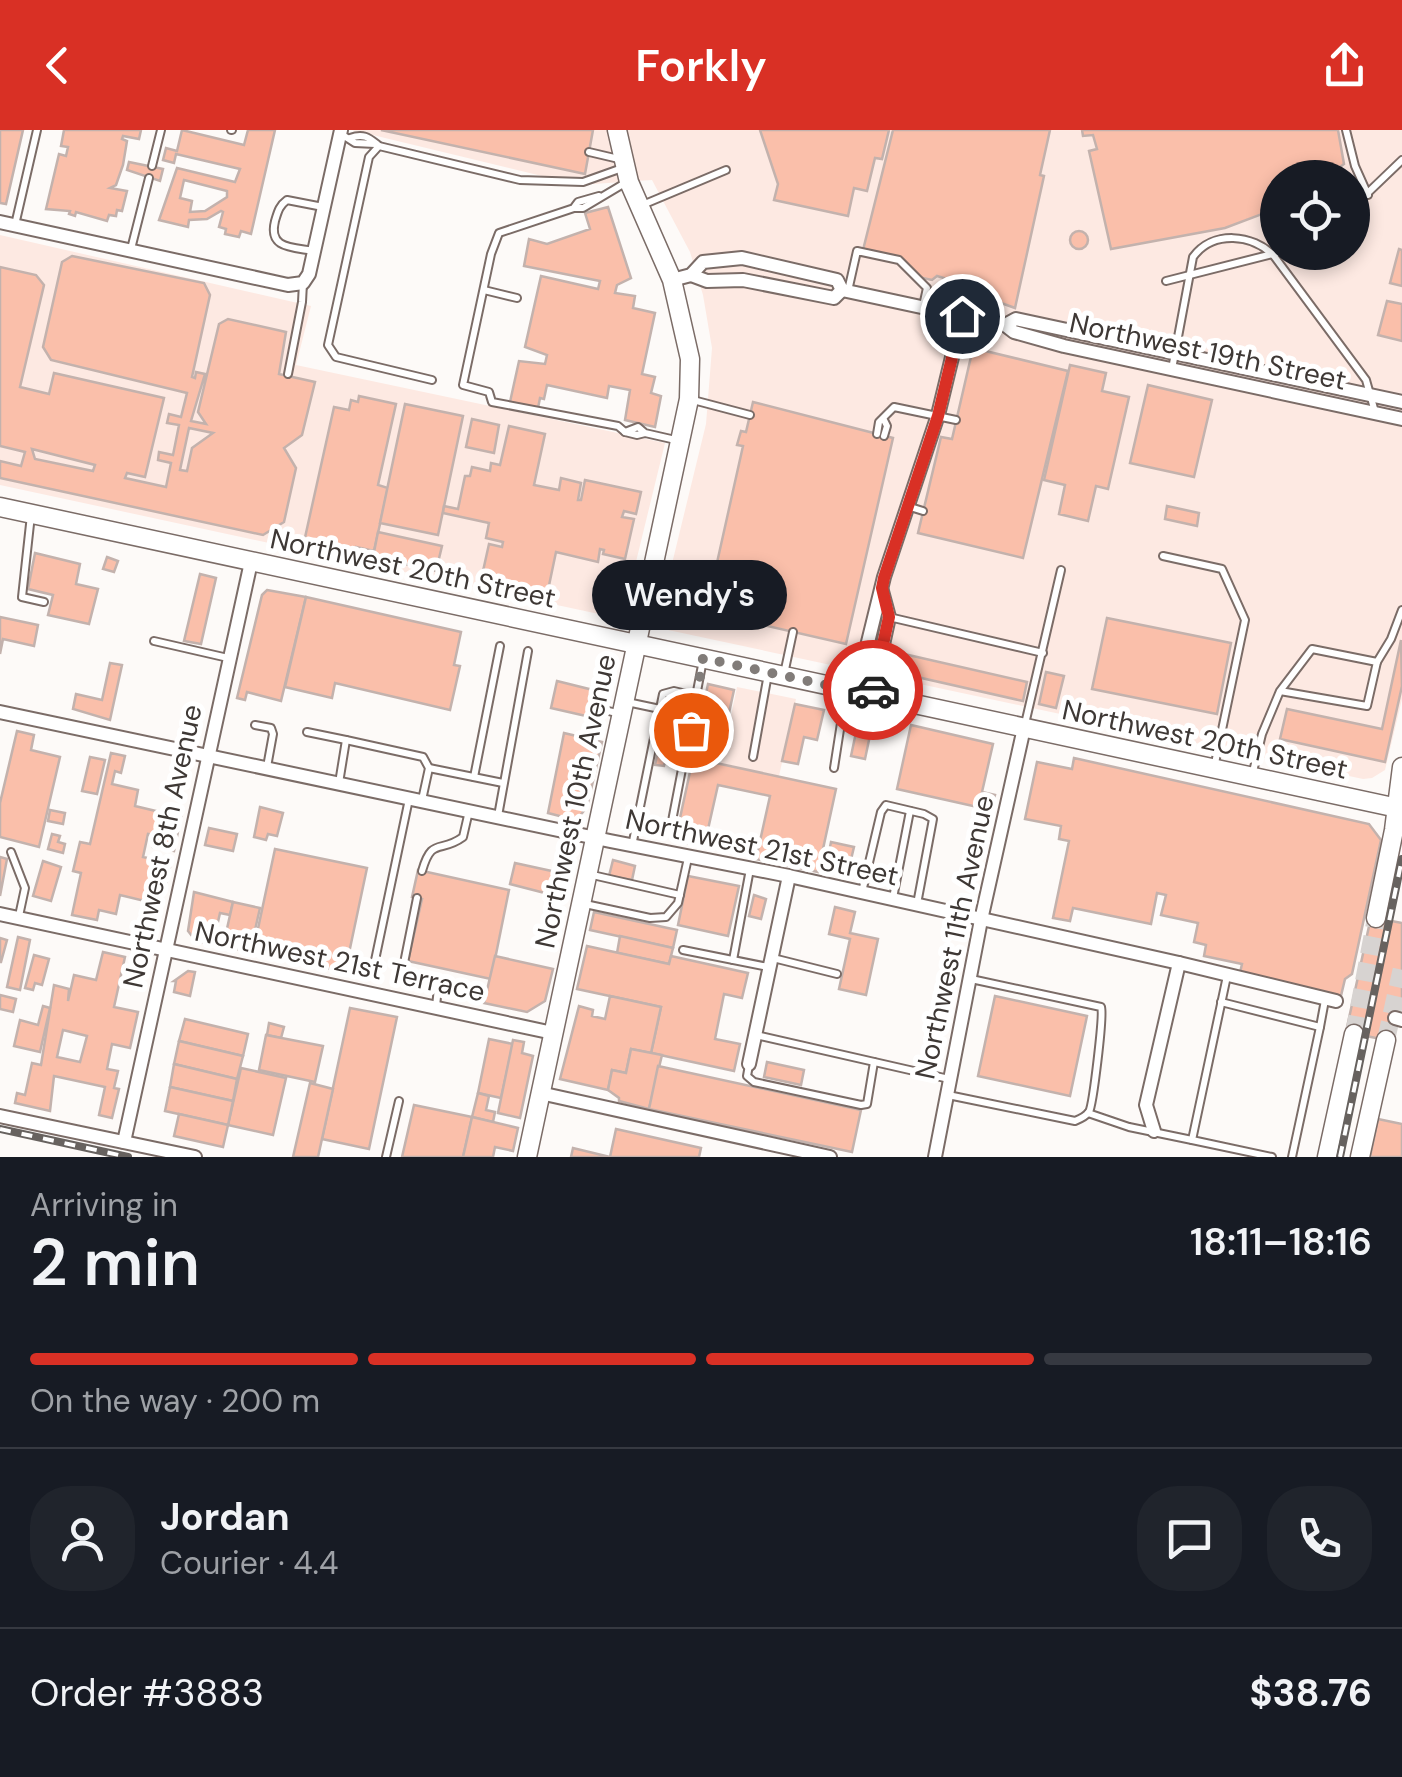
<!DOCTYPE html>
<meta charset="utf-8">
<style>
:root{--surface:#171b24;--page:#20242c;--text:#f1f3f6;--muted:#9ea1a6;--line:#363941;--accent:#d93025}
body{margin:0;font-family:"DM Sans",sans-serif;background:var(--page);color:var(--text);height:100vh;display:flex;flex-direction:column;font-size:38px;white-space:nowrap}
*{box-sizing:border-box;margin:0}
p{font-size:32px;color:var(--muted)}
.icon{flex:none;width:55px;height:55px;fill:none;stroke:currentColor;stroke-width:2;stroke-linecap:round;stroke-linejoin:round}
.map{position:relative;height:1027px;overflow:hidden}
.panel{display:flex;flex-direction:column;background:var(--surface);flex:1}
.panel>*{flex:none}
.fabs{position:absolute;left:1260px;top:30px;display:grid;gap:20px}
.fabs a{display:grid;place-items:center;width:110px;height:110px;border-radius:50%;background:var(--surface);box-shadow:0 5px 15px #0003;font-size:50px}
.pin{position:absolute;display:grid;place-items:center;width:85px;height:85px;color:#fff;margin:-42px;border:5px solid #fff;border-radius:50%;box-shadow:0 2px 10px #0007}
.courier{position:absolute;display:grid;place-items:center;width:100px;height:100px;margin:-50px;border:8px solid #d93025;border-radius:50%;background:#fff;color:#222;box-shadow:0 2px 12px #0007}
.bubble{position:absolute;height:70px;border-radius:35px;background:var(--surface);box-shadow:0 5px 15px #0003;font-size:32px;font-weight:600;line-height:70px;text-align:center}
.head em{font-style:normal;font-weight:600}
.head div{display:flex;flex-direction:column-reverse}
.head{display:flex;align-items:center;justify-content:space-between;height:170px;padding:0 30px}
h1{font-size:65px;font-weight:600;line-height:75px}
.bar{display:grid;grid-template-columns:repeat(4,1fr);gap:15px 10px;align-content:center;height:120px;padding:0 30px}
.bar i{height:12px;border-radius:8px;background:var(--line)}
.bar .on{background:var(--accent)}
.bar p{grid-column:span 4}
.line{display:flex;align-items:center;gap:25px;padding:0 30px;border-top:2px solid var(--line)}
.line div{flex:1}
.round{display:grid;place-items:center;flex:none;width:105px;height:105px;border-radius:40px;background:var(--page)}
header{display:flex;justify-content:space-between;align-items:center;height:130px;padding:0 30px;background:var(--accent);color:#fff;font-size:45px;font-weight:600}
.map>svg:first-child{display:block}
.built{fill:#fde9e2;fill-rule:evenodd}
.building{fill:#fabfaa;stroke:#c3b2ad;stroke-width:2.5;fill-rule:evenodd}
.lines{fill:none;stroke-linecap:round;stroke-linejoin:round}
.secondary-tunnel{stroke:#d7d3d1;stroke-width:18;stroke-dasharray:18 9;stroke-linecap:butt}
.lane-casing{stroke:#7b6c67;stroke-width:10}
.street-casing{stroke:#7b6c67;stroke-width:16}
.secondary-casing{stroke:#7b6c67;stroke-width:21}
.lane{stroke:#fff;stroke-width:6}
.street{stroke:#fff;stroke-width:12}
.secondary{stroke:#fff;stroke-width:18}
.rail-casing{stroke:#67625f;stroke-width:8}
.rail{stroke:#fff;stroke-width:4;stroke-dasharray:11;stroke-linecap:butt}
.done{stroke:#817c79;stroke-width:10;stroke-dasharray:0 18}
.route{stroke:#d93025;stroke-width:12}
.labels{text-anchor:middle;stroke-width:10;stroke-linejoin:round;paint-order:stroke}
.street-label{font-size:28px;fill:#3e3835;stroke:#fff}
</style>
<header><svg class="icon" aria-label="back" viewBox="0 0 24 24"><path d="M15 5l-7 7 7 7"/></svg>Forkly<svg class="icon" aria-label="share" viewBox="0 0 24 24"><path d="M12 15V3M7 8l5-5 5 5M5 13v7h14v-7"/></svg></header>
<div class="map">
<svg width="1402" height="1027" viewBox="0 0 1402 1027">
<rect width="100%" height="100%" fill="#fdfaf8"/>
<g class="built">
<path d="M352 0H1402V569L1385 640 1372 648 1363 649 668 500 661 493 660 483 706 294 712 218 703 165 690 122 652 50 579 55ZM1278 48H1352V122H1278Z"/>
<path d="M0 105 311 176 296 235 665 313 622 489 0 355Z"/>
<path d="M737 557 796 569 779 646 721 633Z"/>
</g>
<g class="building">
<path d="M0 0H23L6 74 0 73Z"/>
<path d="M64 0H141L139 9 123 6 122 9 127 11 123 35 116 55 110 58 127 61 122 81 117 80 116 86 109 85 107 91 76 82 75 86 69 84 70 81 46 79 59 24 66 26 68 17 61 16Z"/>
<path d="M182 0 244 15 248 0H275L251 104 241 101 239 107 225 104 226 99 219 97 223 82 221 81 207 89 189 90 188 97 159 90 177 38 235 52 240 39 176 24 174 33 163 30 166 18 177 21ZM184 50 227 61V67L205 81 190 82 192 71 180 68Z"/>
<path d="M381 0H593L585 44Z"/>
<path d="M760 0H889L882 29 875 28 867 61 854 58 848 86 774 70 778 54Z"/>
<path d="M893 0H1050L1040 45 1044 46 1015 178 943 152 944 148 937 146 932 150 918 147 899 130 863 120Z"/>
<path d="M1082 0H1338L1344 34 1325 48H1278V78L1225 98 1111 119 1089 21 1097 19 1093 5 1083 6Z"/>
<path d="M129 32 163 39 160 51 127 40Z"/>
<path d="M608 77 631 148 617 155 615 163 635 166 633 178 655 183 642 244 655 247 651 263 661 266 655 297 625 290 630 260 609 256 607 268 547 255 544 269 540 268 538 278 510 272 519 231 545 234 547 225 525 217 541 146 598 159 600 151 524 136 529 109 547 114 590 99 585 83Z"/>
<circle cx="1079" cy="110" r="9"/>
<path d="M1399 119 1402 120V156L1390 153Z"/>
<path d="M72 126 204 153 210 165 192 247 195 248 196 242 205 244 191 291 206 294 198 282 219 194 228 189 286 202 279 244 315 252 302 305 284 318 296 338 284 392 263 405 0 348V331L21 336 25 322 0 316V137L36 145 44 155 20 257 49 264 54 243 164 268 145 347 127 343 125 348 166 357 171 333 158 330 159 322 173 325 179 295 167 293 169 284 181 287 187 263 51 230 43 217 62 132ZM189 298 213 303 192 318 187 341 180 340ZM32 319 95 335 93 341 35 329Z"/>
<path d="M1387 171 1402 174V211L1378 205Z"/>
<path d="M973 218 1068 241 1023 428 918 403 941 307 952 309Z"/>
<path d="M1070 235 1106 243 1102 261 1129 267 1108 359 1096 356 1088 391 1059 384 1065 355 1044 350Z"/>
<path d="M1148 255 1212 270 1194 347 1130 333Z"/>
<path d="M359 266 396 274 378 355 388 358 374 421 356 417 355 423 304 412 334 277 349 280 351 270 358 272Z"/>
<path d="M753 272 893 308 846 514 706 482 743 316 737 315 741 301 746 302Z"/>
<path d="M405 274 463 286 438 405 380 393Z"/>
<path d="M472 289 499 295 494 323 466 317Z"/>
<path d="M509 296 545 304 534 355 559 360 561 348 581 353 578 370H581L585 350 641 362 636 384 624 381 622 387 634 389 625 429 603 424 604 420 600 419 598 432 556 422 547 465 481 450 489 414 502 417 503 412 486 408 489 393 443 383 444 376 458 379 465 346H470L472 337 490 341 491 333 500 335Z"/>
<path d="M1167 376 1199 383 1197 396 1165 389Z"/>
<path d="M378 402 442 416 436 441 373 427Z"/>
<path d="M35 423 80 434 76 454 98 459 89 494 48 485 53 465 28 459Z"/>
<path d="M107 427 118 431 114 442 103 439Z"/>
<path d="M200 444 216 448 201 514 184 511Z"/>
<path d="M267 460 306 467 281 571 247 562 245 570 237 568 262 465Z"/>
<path d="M306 467 461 502 454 535 460 536 450 580 335 553 332 568 285 557Z"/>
<path d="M0 487 38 495 34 516 3 509 0 524Z"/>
<path d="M1107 488 1231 513 1217 584 1092 559Z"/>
<path d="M1401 510 1402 556 1385 632 1280 609 1287 579 1382 599Z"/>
<path d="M891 521 1027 552 1023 571 895 542 897 534 888 533Z"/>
<path d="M110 533 122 535 110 590 73 579 76 564 102 570Z"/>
<path d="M1046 542 1064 546 1056 578 1039 574Z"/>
<path d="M557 551 593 560 586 586 551 578Z"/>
<path d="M708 554 734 560 724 606 698 601Z"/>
<path d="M795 574 824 580 817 610 804 607 798 634 782 631Z"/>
<path d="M667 576 688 580 685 594 688 595 681 630 666 627 664 636 655 635Z"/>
<path d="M859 588 873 591 865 629 851 626Z"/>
<path d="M911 595 993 614 982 662 995 665 991 680 897 659Z"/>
<path d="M17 601 34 605 31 620 60 627 39 717 0 707V673Z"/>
<path d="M564 603 602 612 587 677 579 687 571 689 548 683Z"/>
<path d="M111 623 125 626 121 643 115 641 112 654 138 660 135 676 181 687 174 721 153 717 156 705 148 704 143 727 171 733 165 757 157 755 153 773 120 765 116 784 99 780 97 790 72 785 81 743 73 741 80 712 90 714Z"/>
<path d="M90 627 105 630 97 664 82 661Z"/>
<path d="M693 628 836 659 818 742 756 729 770 666 718 655 704 717 675 711Z"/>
<path d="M1074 628 1369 694 1381 710 1352 844 1345 849 1340 870 1239 847 1242 834 1204 826 1206 815 1194 812 1198 793 1161 785 1166 765 1157 763 1151 794 1073 778 1070 791 1053 788 1069 711 1059 709 1061 696 1025 689 1037 632 1072 639Z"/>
<path d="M260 677 283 683 277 706 268 704 266 710 254 707Z"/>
<path d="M50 680 65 683 63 694 48 691Z"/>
<path d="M209 698 237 704 233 721 205 715Z"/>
<path d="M52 704 60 706 58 712 65 714 63 723 48 719Z"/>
<path d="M831 712 854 717 847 746 825 741Z"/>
<path d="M275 719 367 738 345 842 253 822Z"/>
<path d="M0 727 7 729 0 766Z"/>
<path d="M613 730 635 736 632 750 609 746Z"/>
<path d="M43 731 61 737 51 771 33 766Z"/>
<path d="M515 733 570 745 564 768 510 754Z"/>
<path d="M418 740 509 760 491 849 408 831 422 769 412 767Z"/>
<path d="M688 746 739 756 728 806 678 795Z"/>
<path d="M194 762 233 772 230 785 220 783 213 814 196 811 188 801Z"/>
<path d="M754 765 766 769 761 789 749 786Z"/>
<path d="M233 772 260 778 250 822 213 814 215 800 226 803Z"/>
<path d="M835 777 855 782 850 803 878 809 866 865 839 859 850 809 829 804Z"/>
<path d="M594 782 677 800 673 818 590 800Z"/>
<path d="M1371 787 1402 793V869H1400L1391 911 1346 902Z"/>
<path d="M620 806 673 818 669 834 617 823Z"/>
<path d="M18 807 30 810 20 860 7 857Z"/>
<path d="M0 808 7 810 1 832H0Z"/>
<path d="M587 816 669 834 671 826 748 843 742 868 724 864 715 909 740 914 734 941 651 923 661 877 577 859Z"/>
<path d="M103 822 125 827 114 877 138 882 130 918 112 914 107 939 118 941 114 958 119 959 112 988 99 985 105 957 54 946 50 981 15 973 17 963 25 965 32 933 41 935 54 855 69 859 68 871 74 845 96 850ZM63 900 87 906 80 932 57 927Z"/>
<path d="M34 825 49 829 42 855 35 853 33 860 25 858Z"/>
<path d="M495 826 553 839 545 871 527 882 484 873Z"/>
<path d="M188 841 195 842 190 866 174 862 176 851H174Z"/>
<path d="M0 865 16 869 13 882 0 879Z"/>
<path d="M610 866 661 877 651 923 631 919 626 943 612 940 608 960 560 949 579 876 593 880 592 886 605 889Z"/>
<path d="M995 866 1087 886 1070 966 978 946Z"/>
<path d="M43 876 50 878 40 922 14 916 20 890 38 895Z"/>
<path d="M350 878 397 887 369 1019 322 1009Z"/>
<path d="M185 889 248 904 243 926 179 911Z"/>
<path d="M269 893 284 897 281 908 267 905Z"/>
<path d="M266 905 323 916 315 952 259 940Z"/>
<path d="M489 909 513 914 501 968 478 963Z"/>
<path d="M513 910 524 912 522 923 533 926 520 988 498 983Z"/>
<path d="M179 911 243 926 237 949 174 934Z"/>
<path d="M631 919 662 925 649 979 619 971V968L608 960 612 940 626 943Z"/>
<path d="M767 932 804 940 801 955 764 947Z"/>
<path d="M174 934 237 949 233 971 170 957Z"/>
<path d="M658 936 861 980 852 1022 649 979Z"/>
<path d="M241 938 286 948 273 1005 228 995Z"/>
<path d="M310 953 333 959 318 1027H293Z"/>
<path d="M170 957 233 971 228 995 165 981Z"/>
<path d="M478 963 489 966 486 980 495 982 493 992 472 987Z"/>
<path d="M414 975 472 987 463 1027H402Z"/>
<path d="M179 984 228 995 223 1017 174 1006Z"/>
<path d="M472 987 518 998 513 1021 495 1017 493 1027H463Z"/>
<path d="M1378 989 1402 994V1027H1370Z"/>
<path d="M616 999 701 1018 699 1027H571L573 1018 610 1027Z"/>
</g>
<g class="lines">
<g class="secondary-tunnel">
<path d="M1354 904 1376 788"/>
<path d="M1386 910 1402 838"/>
</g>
<g class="lane-casing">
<g id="lane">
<path d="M231 0H232"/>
<path d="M1346 0 1355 36 1368 65"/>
<path d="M341 4 355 13 375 14"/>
<path d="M350 8C364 3 369 8 378 15"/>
<path d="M589 22 623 30"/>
<path d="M152 36 161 0"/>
<path d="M575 76 578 72 599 66"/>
<path d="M640 76 726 40"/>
<path d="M1352 78 1402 30"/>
<path d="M15 95 37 0"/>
<path d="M131 119 149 48"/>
<path d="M314 121C292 117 268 119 275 91 278 81 279 76 287 70L323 77"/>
<path d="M1166 151 1280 122"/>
<path d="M484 160 517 168"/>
<path d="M848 161 857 121 899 130 927 158 923 176"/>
<path d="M1172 239 1193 127C1213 100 1253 104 1274 126L1366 250 1375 282"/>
<path d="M288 244 302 172 303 153"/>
<path d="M432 250 336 227 328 215 369 27 379 16 520 50 583 52 625 37"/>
<path d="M693 270 750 285"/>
<path d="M884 290 887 296 884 306"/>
<path d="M625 302 618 296 492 272 489 262 463 255 491 124 499 103 574 78H583L625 53"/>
<path d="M645 303 637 305 625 302 638 297 645 303 680 311"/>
<path d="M877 304 879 292 894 277 956 290"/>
<path d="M907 376 923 381"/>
<path d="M31 385 22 467 44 472"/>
<path d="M1163 426 1222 439 1245 490 1214 638"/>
<path d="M889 487 1043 523"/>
<path d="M154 511 228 528"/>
<path d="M1377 532 1391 509 1402 480"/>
<path d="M784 544 793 502"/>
<path d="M627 572 660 579"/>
<path d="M591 577 617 583"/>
<path d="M1025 594 1061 440"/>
<path d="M255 595 271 598 273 604 267 637"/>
<path d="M307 602 346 610"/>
<path d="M753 627 768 544"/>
<path d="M429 638 503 653"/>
<path d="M834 638 846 561"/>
<path d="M1252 646 1262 604 1280 561 1312 519 1377 532 1367 576 1280 561"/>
<path d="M474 647 500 516"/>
<path d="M339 653 346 610 423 627 429 638 422 670"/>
<path d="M498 686 528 521"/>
<path d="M636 697 663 700 672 691 703 530"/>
<path d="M632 716 663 564 674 561 695 566"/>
<path d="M11 722 25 758 19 786"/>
<path d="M422 741C432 706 440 724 463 707L469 681"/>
<path d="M588 744 680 765"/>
<path d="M862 762 881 682 886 675 924 684 933 689 917 774"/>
<path d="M417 768 402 843 403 849 438 858 436 876"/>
<path d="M893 768 910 681"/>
<path d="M585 774 650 788 666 787 678 773 688 728"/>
<path d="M683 820 768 837"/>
<path d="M773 828 837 844"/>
<path d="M733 830 750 739"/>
<path d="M374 835 409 669"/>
<path d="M1227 846 1192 1010 1272 1027"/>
<path d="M1221 872 1320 897 1325 870"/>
<path d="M756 905 949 949"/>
<path d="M749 935 747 946 754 952 861 975 867 974 874 932"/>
<path d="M948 965 1075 991C1080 989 1086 986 1089 982 1093 975 1104 884 1101 877L971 849"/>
<path d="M1088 983 1129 997 1192 1010"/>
<path d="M386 1027 399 971"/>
<path d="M1292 1027 1320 897"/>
</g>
</g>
<g class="street-casing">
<g id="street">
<path d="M0 92 288 155 303 153 309 144 341 0"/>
<path d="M691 145 707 151 743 150 834 168 842 160"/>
<path d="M672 150 691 145 703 132 742 128 837 150 842 160 1005 195 1014 202 1064 216 1402 289"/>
<path d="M1005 195 1016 189 1402 272"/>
<path d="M856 561 884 447 938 285 962 186"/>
<path d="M872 565 889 487 882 461"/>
<path d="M0 582 610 711 789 746 1179 833 1336 871"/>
<path d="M0 784 553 903"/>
<path d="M1395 888 1402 890"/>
<path d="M749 934 789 746"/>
<path d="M540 963 830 1027"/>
<path d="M0 986 195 1027"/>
<path d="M1154 1001 1146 975 1179 833"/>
<path d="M124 1012 251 432"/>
<path d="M935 1027 981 790 1024 598"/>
</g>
</g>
<g class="secondary-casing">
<g id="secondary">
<path d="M0 377 1402 679"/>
<path d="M1376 788 1394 700 1402 637"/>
<path d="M527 1027 689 269 690 229 672 150 629 52 617 0"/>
<path d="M1327 1027 1354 904"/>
<path d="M1360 1027 1386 910"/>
</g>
</g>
<use href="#lane" class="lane"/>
<use href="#street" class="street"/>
<use href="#secondary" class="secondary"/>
<g class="rail-casing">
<g id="rail">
<path d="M0 999 128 1027"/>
<path d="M1340 1027 1402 729"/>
</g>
</g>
<use href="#rail" class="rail"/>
</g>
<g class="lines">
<path class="done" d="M691 600 703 528 872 565 873 560"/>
<path class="route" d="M873 560 889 487 882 458 884 448 938 286 962 186"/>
</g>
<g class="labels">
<g class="street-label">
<text transform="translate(1208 221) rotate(12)" y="10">Northwest 19th Street</text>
<text transform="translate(413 438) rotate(12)" y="10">Northwest 20th Street</text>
<text transform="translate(1205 609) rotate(12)" y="10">Northwest 20th Street</text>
<text transform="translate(575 671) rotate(-78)" y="10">Northwest 10th Avenue</text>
<text transform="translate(162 716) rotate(-78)" y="10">Northwest 8th Avenue</text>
<text transform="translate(762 717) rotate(12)" y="10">Northwest 21st Street</text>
<text transform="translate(954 807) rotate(-78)" y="10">Northwest 11th Avenue</text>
<text transform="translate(340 831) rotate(12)" y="10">Northwest 21st Terrace</text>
</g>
</g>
</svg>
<div class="fabs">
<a><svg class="icon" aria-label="locate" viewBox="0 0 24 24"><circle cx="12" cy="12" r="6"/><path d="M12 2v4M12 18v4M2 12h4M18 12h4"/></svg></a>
</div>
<div class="pin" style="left:691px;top:600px;background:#ea580c"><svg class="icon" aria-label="bag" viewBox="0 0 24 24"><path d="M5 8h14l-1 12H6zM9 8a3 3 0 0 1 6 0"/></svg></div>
<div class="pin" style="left:962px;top:186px;background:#1f2937"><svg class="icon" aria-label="home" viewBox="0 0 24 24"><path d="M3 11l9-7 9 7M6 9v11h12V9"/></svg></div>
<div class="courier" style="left:873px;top:560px"><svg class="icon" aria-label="car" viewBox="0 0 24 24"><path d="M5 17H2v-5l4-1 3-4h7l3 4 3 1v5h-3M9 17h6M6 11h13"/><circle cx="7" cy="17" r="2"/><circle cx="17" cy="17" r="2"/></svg></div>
<div class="bubble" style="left:592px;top:430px;width:195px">Wendy's</div>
</div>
<section class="panel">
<div class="head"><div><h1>2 min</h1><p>Arriving in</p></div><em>18:11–18:16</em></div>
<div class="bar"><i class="on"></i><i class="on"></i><i class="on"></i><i></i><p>On the way · 200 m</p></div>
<div class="line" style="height:180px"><a class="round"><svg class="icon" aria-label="person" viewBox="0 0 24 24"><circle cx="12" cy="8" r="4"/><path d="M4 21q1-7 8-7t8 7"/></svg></a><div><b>Jordan</b><p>Courier · 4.4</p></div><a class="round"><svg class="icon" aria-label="chat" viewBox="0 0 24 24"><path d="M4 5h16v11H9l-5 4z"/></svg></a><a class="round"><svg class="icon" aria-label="phone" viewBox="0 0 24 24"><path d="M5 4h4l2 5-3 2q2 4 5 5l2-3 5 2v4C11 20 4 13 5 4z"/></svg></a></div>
<div class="line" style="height:130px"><div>Order #3883</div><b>$38.76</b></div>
</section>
